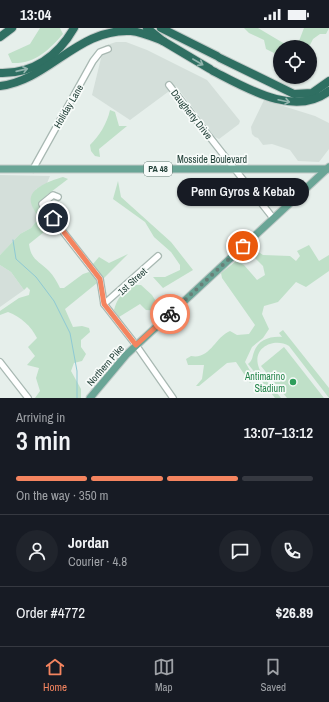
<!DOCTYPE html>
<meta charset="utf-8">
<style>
:root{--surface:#171b24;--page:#20242c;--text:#f1f3f6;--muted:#9ea1a6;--line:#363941;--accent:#f4845f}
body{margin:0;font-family:"Archivo Narrow",sans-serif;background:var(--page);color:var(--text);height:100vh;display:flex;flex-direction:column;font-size:15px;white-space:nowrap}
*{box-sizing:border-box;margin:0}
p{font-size:13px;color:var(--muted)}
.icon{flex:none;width:22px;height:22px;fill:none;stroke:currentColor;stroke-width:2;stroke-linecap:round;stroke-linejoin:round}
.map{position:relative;height:370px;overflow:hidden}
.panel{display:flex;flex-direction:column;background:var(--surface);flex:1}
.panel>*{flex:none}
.controls{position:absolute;left:273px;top:12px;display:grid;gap:8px}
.controls a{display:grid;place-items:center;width:44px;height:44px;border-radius:50%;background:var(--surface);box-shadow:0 1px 3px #0004;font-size:20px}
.pin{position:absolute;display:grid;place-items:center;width:34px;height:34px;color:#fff;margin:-17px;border:2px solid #fff;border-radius:50%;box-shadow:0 1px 4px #0007}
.courier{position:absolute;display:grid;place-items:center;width:40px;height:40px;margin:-20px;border:3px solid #f4845f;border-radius:50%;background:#fff;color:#222;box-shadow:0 1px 5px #0007}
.bubble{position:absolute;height:28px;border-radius:14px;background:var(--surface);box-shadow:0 1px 3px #0004;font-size:13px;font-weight:600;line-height:28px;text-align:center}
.headline em{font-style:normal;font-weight:600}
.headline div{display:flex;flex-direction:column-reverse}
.headline{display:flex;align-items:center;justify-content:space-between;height:68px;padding:0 16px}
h1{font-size:26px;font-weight:600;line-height:30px}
.bar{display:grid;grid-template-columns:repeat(4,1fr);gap:6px 4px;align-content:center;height:48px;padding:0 16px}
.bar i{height:5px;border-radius:3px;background:var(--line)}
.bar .current{background:var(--accent)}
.bar p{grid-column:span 4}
.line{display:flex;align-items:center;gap:10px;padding:0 16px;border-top:1px solid var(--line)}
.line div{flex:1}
.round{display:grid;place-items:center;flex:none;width:42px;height:42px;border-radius:21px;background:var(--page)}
.status{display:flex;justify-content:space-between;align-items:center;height:28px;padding:0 20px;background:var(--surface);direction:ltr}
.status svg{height:11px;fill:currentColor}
.tab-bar{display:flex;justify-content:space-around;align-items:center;height:56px;border-top:1px solid var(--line);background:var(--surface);font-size:11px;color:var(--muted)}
.tab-bar a{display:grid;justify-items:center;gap:2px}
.tab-bar .current{color:var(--accent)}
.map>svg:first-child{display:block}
.built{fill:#d4dfda}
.green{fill:#bfe0c8}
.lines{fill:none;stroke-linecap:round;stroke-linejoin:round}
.stream{stroke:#8ec9d4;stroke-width:1}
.minor-casing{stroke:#a8b8b2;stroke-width:8}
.major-casing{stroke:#c2cac8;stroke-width:9}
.highway-casing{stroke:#c2cac8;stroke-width:10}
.minor{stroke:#fff;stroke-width:5.5}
.major{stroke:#6aa596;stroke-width:7}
.highway{stroke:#2f6f62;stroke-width:8}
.oneway{stroke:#93b5ae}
.done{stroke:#687f78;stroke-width:4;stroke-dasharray:0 7.2}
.route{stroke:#f4845f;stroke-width:5}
.leisure-dot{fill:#2e9e5b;stroke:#f7fbf9;stroke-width:1.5}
.labels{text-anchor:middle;stroke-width:3.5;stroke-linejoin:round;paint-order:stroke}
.shield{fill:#f7fbf9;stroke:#637a73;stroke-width:1}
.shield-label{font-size:9px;font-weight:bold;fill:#24423a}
.street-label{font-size:10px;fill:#24423a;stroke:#f7fbf9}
.leisure-label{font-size:10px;fill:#27864d;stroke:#f7fbf9;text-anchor:end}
</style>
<div class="status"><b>13:04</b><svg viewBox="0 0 49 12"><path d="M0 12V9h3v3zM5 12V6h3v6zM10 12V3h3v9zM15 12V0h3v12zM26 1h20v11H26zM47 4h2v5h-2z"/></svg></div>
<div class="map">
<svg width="329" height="370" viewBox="0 0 329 370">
<rect width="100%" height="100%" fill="#e6efeb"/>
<g class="built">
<path d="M116 14H126L147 22 207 52 240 93 239 96 219 111 215 109 176 58 130 92 92 67 104 18Z"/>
<path d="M264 72 315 88 329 95V121L319 134 298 133 290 122 272 116 263 117 258 110 255 109 252 106 251 99Z"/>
<path d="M0 147 50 148 47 155 36 161 33 180 39 190 31 200 20 206 0 227Z"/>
<path d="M0 237 11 244 24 262 0 279Z"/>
</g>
<g class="green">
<path d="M40 0H60L63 6C49 22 35 36 12 35L8 26 30 16Z"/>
<path d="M244 0H258L290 19 299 13 304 0H329L326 6H320L313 11 309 19H280V28L266 21 264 12 249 5Z"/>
<path d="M110 82 115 84 119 98H127L99 121 100 129 95 128 91 123 90 117C99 108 107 96 110 82Z"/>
<path d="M63 149 68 151 47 167 40 176 54 196 29 216C31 232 39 233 49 243 54 248 57 254 60 260H64L83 246 89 244 94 247 97 255 65 281 73 299 82 298 89 300 90 304 81 312V319L86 326 82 333 74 335 71 343 81 361V370H35L40 363 36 350 39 340 27 337 35 328 28 319 37 310C31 298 21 289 8 284L0 287V283L19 270 29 267 30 262 27 259 24 262 11 244 0 237V227L20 206 31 200 39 190C36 185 29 176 31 169 34 158 53 152 63 149Z"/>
<path d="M118 153 121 169 171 214 193 242 163 260 153 249H165L180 242V237L171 224 154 209 145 194 113 171Z"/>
<path d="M309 217 319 233 329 227V243L306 259 296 254 278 274 264 278 262 286 269 301 263 310 252 319 245 334 255 351 250 355 236 334 227 335 199 358H196L202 351 204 337H188L186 331 191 328C210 332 215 309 230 303L237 307 249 306 255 297 222 250 221 245 236 233 244 237 257 252 265 247 263 238 249 224 251 219 263 227 290 228 296 233 300 228 297 223Z"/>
<path d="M128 226 103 251 93 236 99 229 109 235Z"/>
<path d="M130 257H141L152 267 162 283 146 282 140 276 119 289 114 282C117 271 122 265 130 257Z"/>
<path d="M283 302 329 360V370L289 318C274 309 251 320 259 340 263 351 274 361 281 370H275L248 336C253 332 252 329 254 324 258 312 270 308 282 309L279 305Z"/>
<path d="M284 319 324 370H287L261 338Z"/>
</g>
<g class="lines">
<path class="stream" d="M13 212 16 231 36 249 54 273 70 305 77 343V370"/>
<g class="minor-casing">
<g id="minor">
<path d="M169 57 273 190"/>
<path d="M33 141 93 33 100 24 108 21"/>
<path d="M58 169 53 167 42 176 43 178 100 251 104 276 136 317 173 370"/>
<path d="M104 276 158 228"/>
<path d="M0 334 28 370"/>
</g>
</g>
<g class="major-casing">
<g id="major">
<path d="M0 141H328"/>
<path d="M90 370 126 327 329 139"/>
</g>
</g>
<g class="highway-casing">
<g id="highway">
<path d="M147 0 163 13 210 41"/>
<path d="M161 0 217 28"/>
<path d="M0 9 12 0"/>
<path d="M220 30 294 66 312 65 329 53"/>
<path d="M213 43C246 60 295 90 329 63"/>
<path d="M0 45C33 46 58 28 74 0"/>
<path d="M0 58C49 52 78 0 131 3 142 4 153 9 163 13"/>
</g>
</g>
<use href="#minor" class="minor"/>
<use href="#major" class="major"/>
<use href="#highway" class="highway"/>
</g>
<defs><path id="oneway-shaft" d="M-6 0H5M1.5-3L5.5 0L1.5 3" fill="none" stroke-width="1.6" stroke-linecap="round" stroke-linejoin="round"/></defs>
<g class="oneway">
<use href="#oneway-shaft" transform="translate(198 34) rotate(30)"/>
<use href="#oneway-shaft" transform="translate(22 42) rotate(-13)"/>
<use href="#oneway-shaft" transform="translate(284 73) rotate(12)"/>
</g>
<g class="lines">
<path class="done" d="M170 286 243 218"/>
<path class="route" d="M53 190 100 251 104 276 136 317 170 286"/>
</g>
<circle class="leisure-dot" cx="293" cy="354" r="4"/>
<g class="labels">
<rect class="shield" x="144" y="134" width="28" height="14" rx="3"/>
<g class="shield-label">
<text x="158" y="144">PA 48</text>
</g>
<g class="street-label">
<text transform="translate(68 78) rotate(-60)" y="4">Holiday Lane</text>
<text transform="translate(192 86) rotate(52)" y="4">Daugherty Drive</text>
<text x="212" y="135">Mosside Boulevard</text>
<text transform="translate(132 253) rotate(-42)" y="4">1st Street</text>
<text transform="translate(105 337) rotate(-49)" y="4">Northern Pike</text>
</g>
<g class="leisure-label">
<text x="285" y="352">Antimarino<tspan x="285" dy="12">Stadium</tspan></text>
</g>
</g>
</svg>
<div class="controls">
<a><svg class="icon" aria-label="locate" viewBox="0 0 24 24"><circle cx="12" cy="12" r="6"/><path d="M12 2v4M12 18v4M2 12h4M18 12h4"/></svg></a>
</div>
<div class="pin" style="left:243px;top:218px;background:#ea580c"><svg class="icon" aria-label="bag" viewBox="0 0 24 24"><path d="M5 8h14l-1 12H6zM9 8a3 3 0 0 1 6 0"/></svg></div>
<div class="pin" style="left:53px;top:190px;background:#1f2937"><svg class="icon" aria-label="home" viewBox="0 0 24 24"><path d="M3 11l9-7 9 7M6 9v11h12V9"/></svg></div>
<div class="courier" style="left:170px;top:286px"><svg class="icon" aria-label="bike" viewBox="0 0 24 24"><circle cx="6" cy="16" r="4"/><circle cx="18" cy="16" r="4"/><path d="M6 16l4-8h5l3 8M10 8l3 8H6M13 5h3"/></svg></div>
<div class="bubble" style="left:177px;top:150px;width:132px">Penn Gyros &amp; Kebab</div>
</div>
<section class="panel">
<div class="headline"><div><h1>3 min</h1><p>Arriving in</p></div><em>13:07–13:12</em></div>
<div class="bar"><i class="current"></i><i class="current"></i><i class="current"></i><i></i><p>On the way · 350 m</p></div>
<div class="line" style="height:72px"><a class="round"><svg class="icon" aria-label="person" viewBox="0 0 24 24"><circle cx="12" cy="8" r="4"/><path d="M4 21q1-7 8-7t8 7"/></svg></a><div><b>Jordan</b><p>Courier · 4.8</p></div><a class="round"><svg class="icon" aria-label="chat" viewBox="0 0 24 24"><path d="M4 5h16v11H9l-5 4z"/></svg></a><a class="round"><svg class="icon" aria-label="phone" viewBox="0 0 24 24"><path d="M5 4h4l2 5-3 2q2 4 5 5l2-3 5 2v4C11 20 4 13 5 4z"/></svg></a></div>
<div class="line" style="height:52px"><div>Order #4772</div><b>$26.89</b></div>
</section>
<nav class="tab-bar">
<a class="current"><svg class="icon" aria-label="home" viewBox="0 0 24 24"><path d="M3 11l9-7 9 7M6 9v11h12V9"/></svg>Home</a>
<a><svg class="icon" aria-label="map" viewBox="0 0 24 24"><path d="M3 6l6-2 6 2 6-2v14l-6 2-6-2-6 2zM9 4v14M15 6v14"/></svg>Map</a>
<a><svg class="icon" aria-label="saved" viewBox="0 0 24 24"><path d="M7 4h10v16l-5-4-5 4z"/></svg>Saved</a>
</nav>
